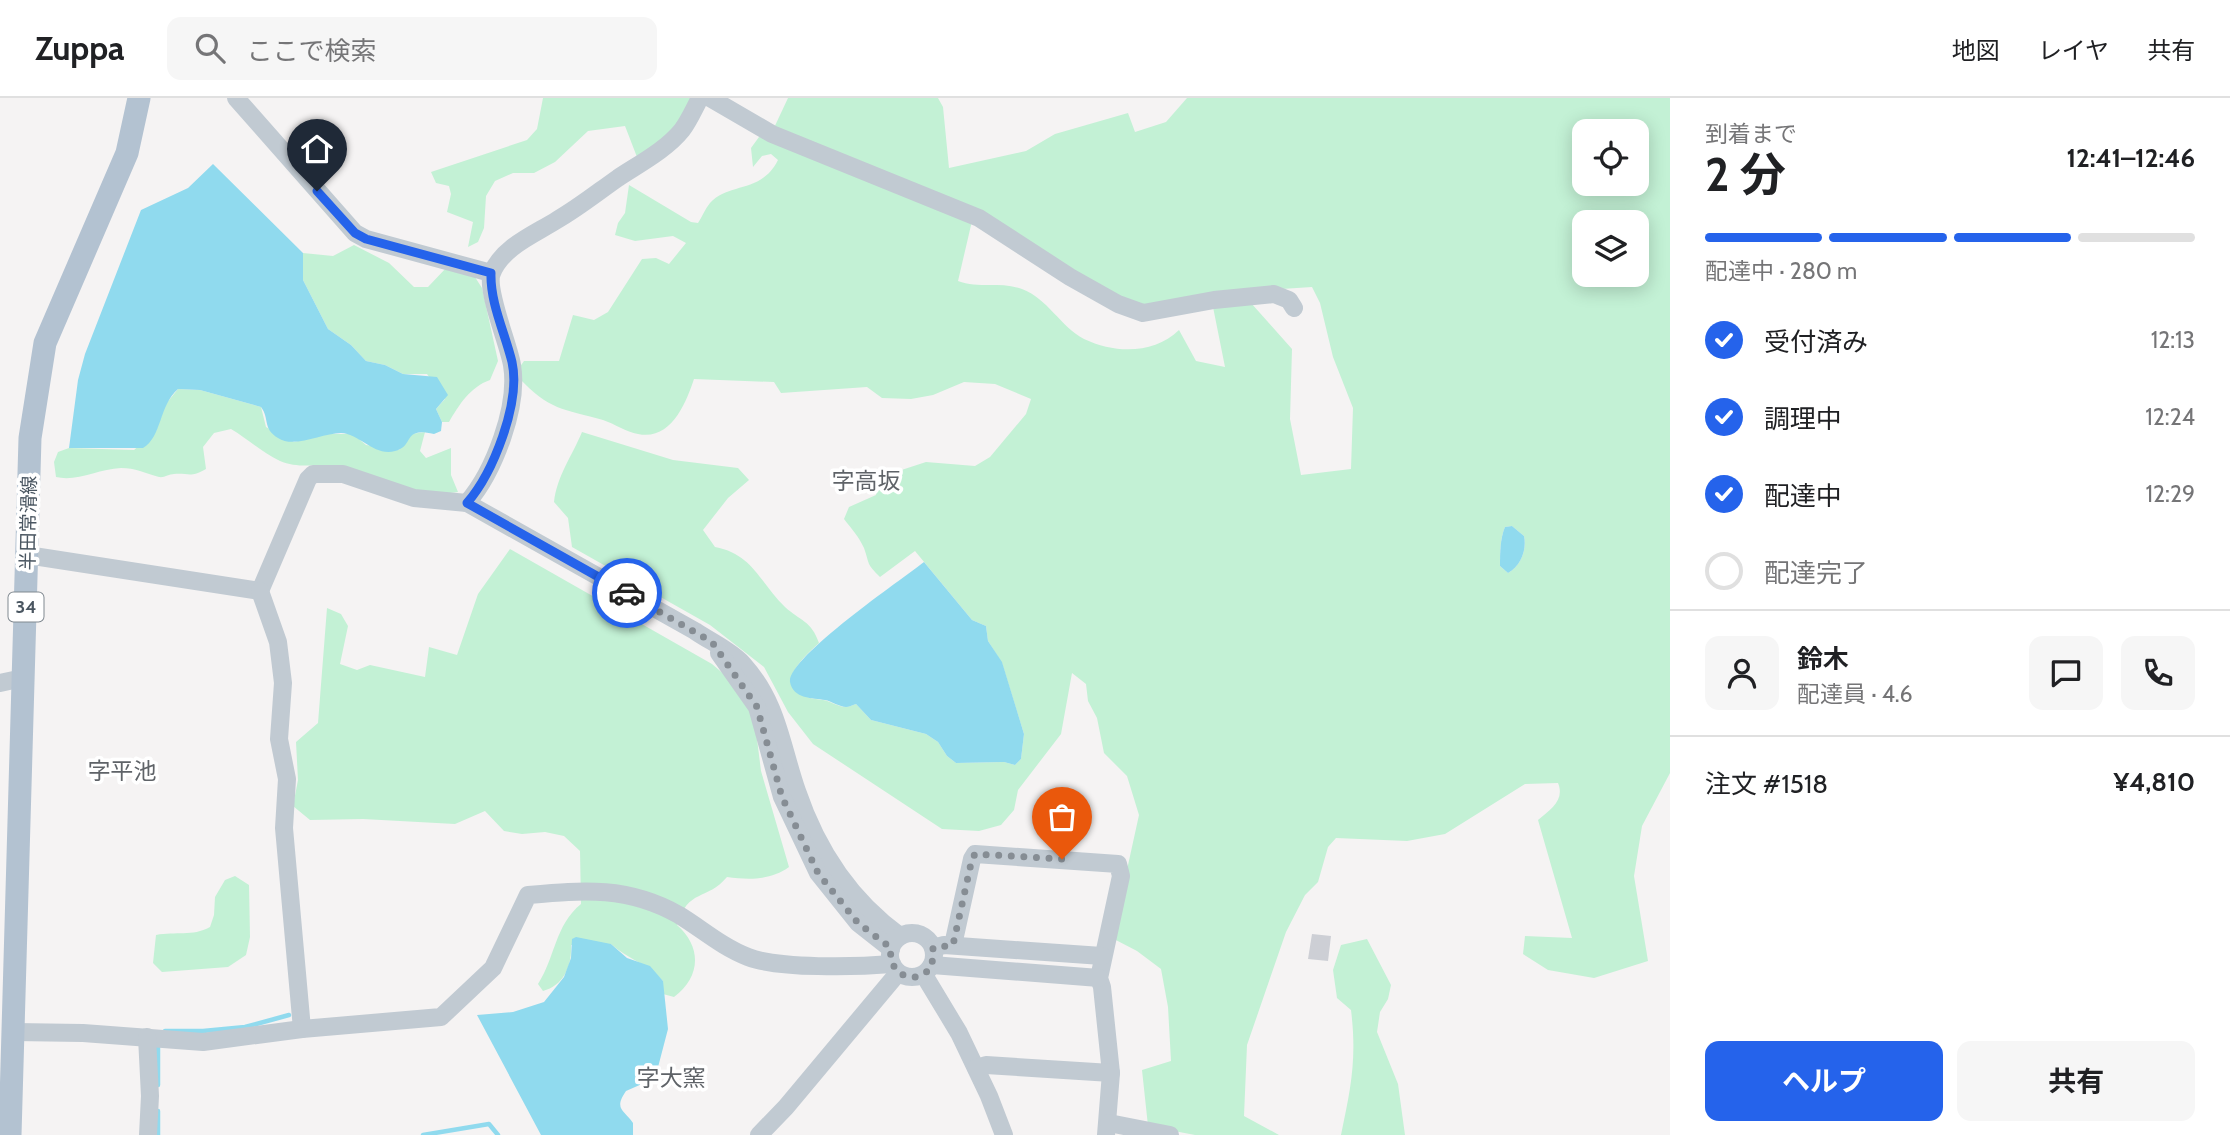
<!DOCTYPE html>
<html lang="ja">
<meta charset="utf-8">
<style>
:root{--surface:#fff;--page:#f6f6f6;--text:#202124;--muted:#757577;--line:#e0e0e0;--accent:#2563eb}
body{margin:0;font-family:Cabin,"Noto Sans JP",sans-serif;background:var(--page);color:var(--text);height:100vh;display:flex;flex-direction:column;font-size:26px;white-space:nowrap}
*{box-sizing:border-box;margin:0}
p{font-size:23px;color:var(--muted)}
.icon{flex:none;width:38px;height:38px;fill:none;stroke:currentColor;stroke-width:2;stroke-linecap:round;stroke-linejoin:round}
.map{position:relative;flex:1;overflow:hidden}
.side{display:flex;flex-direction:column;background:var(--surface);width:560px}
.side>*{flex:none}
.buttons{position:absolute;left:1572px;top:21px;display:grid;gap:14px}
.buttons a{display:grid;place-items:center;width:77px;height:77px;border-radius:14px;background:var(--surface);box-shadow:0 4px 18px #0003;font-size:35px}
.pin{position:absolute;display:grid;place-items:center;width:60px;height:60px;color:#fff;margin:-72px -30px;border-radius:50% 50% 50% 0;rotate:-45deg;box-shadow:0 0 7px #0007}
.pin .icon{rotate:45deg}
.courier{position:absolute;display:grid;place-items:center;width:70px;height:70px;margin:-35px;border:5px solid #2563eb;border-radius:50%;background:#fff;color:#222;box-shadow:0 2px 9px #0007}
.summary em{font-style:normal;font-weight:700}
.summary div{display:flex;flex-direction:column-reverse}
.summary{display:flex;align-items:center;justify-content:space-between;height:119px;padding:0 35px}
h1{font-size:46px;font-weight:700;line-height:52px}
.bar{display:grid;grid-template-columns:repeat(4,1fr);gap:10px 7px;align-content:center;height:84px;padding:0 35px}
.bar i{height:9px;border-radius:5px;background:var(--line)}
.bar .current{background:var(--accent)}
.bar p{grid-column:span 4}
.line{display:flex;align-items:center;gap:18px;padding:0 35px;border-top:2px solid var(--line)}
.line div{flex:1}
.round{display:grid;place-items:center;flex:none;width:74px;height:74px;border-radius:14px;background:var(--page)}
ol{padding:0 35px;list-style:none}
li{display:flex;align-items:center;gap:21px;height:77px}
li p{margin-inline-start:auto}
li .icon{padding:7px;border-radius:50%;background:var(--accent);color:#fff;stroke-width:4}
li:last-child{color:var(--muted)}
li i{width:38px;height:38px;border:4px solid var(--line);border-radius:50%}
.action{display:flex;gap:14px;margin-top:auto;padding:14px 35px}
.action a{flex:1;height:80px;border-radius:14px;background:var(--accent);color:#fff;font-size:28px;font-weight:700;line-height:80px;text-align:center}
.action a+a{background:var(--page);color:var(--text)}
header{display:flex;align-items:center;gap:42px;box-sizing:border-box;height:98px;padding:0 35px;background:var(--surface);border-bottom:2px solid var(--line)}
header strong{font-size:33px}
nav{display:flex;gap:38px;margin-inline-start:auto;font-size:24px}
.search{width:490px;height:63px;background:var(--page);display:flex;align-items:center;gap:18px;box-sizing:border-box;padding:0 24px;border-radius:14px;color:var(--muted);font-size:26px}
main{display:flex;flex:1;min-height:0}
.map>svg:first-child{display:block}
.green{fill:#c3f1d5;fill-rule:evenodd}
.water{fill:#90daee}
.lines{fill:none;stroke-linecap:round;stroke-linejoin:round}
.stream{stroke:#90daee;stroke-width:4.5}
.building{fill:#cdcfd5}
.minor{stroke:#c1cad2;stroke-width:18}
.major{stroke:#b3c2d1;stroke-width:23}
.done{stroke:#868d94;stroke-width:7;stroke-dasharray:0 12.6}
.route{stroke:#2563eb;stroke-width:9}
.labels{text-anchor:middle;stroke-width:7;stroke-linejoin:round;paint-order:stroke}
.shield{fill:#fff;stroke:#808990;stroke-width:2}
.shield-label{font-size:18px;font-weight:bold;fill:#4a5661}
.street-label{font-size:19px;fill:#4a5661;stroke:#fff}
.quarter-label{font-size:23px;fill:#5f6368;stroke:#fff}
</style>
<header>
<strong>Zuppa</strong>
<div class="search"><svg class="icon" aria-label="search" viewBox="0 0 24 24"><circle cx="10" cy="10" r="6"/><path d="M15 15l6 6"/></svg>ここで検索</div>
<nav><a>地図</a><a>レイヤ</a><a>共有</a></nav>
</header>
<main>
<div class="map">
<svg width="1670" height="1037" viewBox="0 0 1670 1037">
<rect width="100%" height="100%" fill="#f5f3f3"/>
<g class="green">
<path d="M543 0H693C686 26 660 47 637 59L625 28 588 33 555 64 534 75H513L495 83 486 98 484 130 478 144 468 149 473 124 447 114 451 96 449 88 436 85 431 74 527 42 537 31Z"/>
<path d="M788 0H938L943 9 949 70 1026 53 1055 36 1128 15 1135 34 1166 24 1187 0H1670V675L1642 728 1634 778 1648 863 1594 880 1548 872 1523 856 1525 838 1572 840 1538 722C1551 711 1565 702 1558 685L1525 686 1445 736 1407 743 1336 740 1328 749 1318 784 1305 797 1286 834 1247 947 1244 1018 1279 1037H1195L1148 1028 1142 972 1171 963 1168 909 1161 871 1137 853 1112 840 1139 717 1127 678 1104 655 1097 620 1088 603 1086 586 1072 575 1061 636 1018 692 1014 712 1001 727 979 733 942 731 813 646 788 614 764 569 710 527 572 449 568 420 554 404C557 378 572 358 582 334L673 362 738 370 749 382 728 400 703 432 715 449C753 456 760 485 785 509 800 523 811 522 819 545 792 569 771 596 823 602 830 603 839 609 845 609 849 609 852 607 856 606L871 622 926 636 938 644 947 658 956 665 1004 664 1015 667 1021 661 1024 636 1002 565 988 543 986 528 972 522 915 453 880 479C866 465 870 467 864 450 859 439 851 430 844 421L849 409 876 397 880 379 926 364 975 368 990 359 1026 316 1031 301 995 286 964 284 933 297 911 301 882 300 867 289 781 295 774 284 694 281C686 305 671 343 638 336 626 334 615 326 603 322 563 311 549 312 519 280V270L524 263H559L573 217 594 222 608 214 642 161 656 160 669 166 686 145 673 138 635 143 615 137 618 125 625 115 629 87 691 124 698 125C702 119 705 111 710 105 729 84 761 96 778 62L771 56 762 58 753 69 751 50 759 39 768 40 972 123 958 183C978 191 1001 183 1022 191 1047 200 1061 229 1084 241 1116 256 1154 256 1179 232L1196 263 1225 269 1213 209 1251 205 1292 251 1290 321 1301 377 1351 371 1353 310 1333 259 1320 205 1312 189 1219 195 1142 212 1122 204 982 116 773 32ZM1584 33H1636V86H1584ZM1584 124H1636V177H1584ZM1512 428 1524 438C1527 451 1521 468 1508 475L1500 468C1500 455 1500 441 1505 429Z"/>
<path d="M354 147 389 165 414 189H428L447 169 473 176 482 190 498 263 490 282C470 289 459 307 449 324H442L436 311 445 301 427 276H403L385 267 366 263 351 247 328 231 303 182V155L333 158Z"/>
<path d="M178 291 200 292 261 309 266 329 294 344 328 336H353L366 347 399 352 411 336 425 334 420 353 426 360 451 350V377L458 394C418 401 382 379 344 369 323 364 300 372 280 363 261 354 248 341 231 331L214 335 203 349 206 371C190 380 190 375 174 376 169 376 164 380 159 379 145 375 135 370 121 370 98 371 77 384 56 379L54 364 58 354 69 350 134 352 156 333 165 307Z"/>
<path d="M510 451 712 566 739 589 755 625 761 673 789 769C771 782 750 782 727 779 707 803 688 790 677 827 702 849 701 879 674 899L663 896V883C647 865 629 862 611 846L571 847C572 868 564 887 543 893L538 886C555 860 555 827 581 806L580 753 564 738 545 734 522 736 504 733 485 713 455 726 363 721 310 722 293 708 298 682 296 644 318 625 327 510 341 516 348 528 340 566 357 572 370 567 425 579 429 549 457 557 478 496Z"/>
<path d="M235 778 249 787 250 839 246 857 228 869 162 874 153 865 156 837C176 833 192 839 210 829L214 817 215 799 225 782Z"/>
<path d="M1367 841 1391 887 1388 901 1380 914 1377 934 1398 986 1405 1037H1341C1351 989 1357 961 1351 912L1337 900 1333 872 1341 847Z"/>
</g>
<g class="water">
<path d="M213 66 303 155V182L328 231 351 247 366 263 385 267 403 276 437 279 448 297 436 311 442 324 441 333 434 336C402 328 415 348 395 353 375 359 360 336 341 335 322 335 294 351 278 340 262 330 270 321 261 309L200 292 178 291C159 307 162 339 143 350H69L78 282 85 256 141 112 188 90Z"/>
<path d="M1512 428 1524 438C1527 451 1521 468 1508 475L1500 468C1500 455 1500 441 1505 429Z"/>
<path d="M924 464 972 522 986 528 988 543 1002 564 1024 636 1021 661 1015 667 1004 664 956 665 947 658 938 644 926 636 871 622 856 606C852 607 849 609 846 609 840 609 831 603 825 602 813 600 793 601 790 584 787 560 901 482 924 464Z"/>
<path d="M576 839 611 846 627 860 650 868 663 883 668 931 657 973 651 982 626 993C613 1012 625 1012 633 1025V1037H541L477 917 513 914 544 904 564 879 571 860 572 841Z"/>
</g>
<g class="lines">
<g class="stream">
<path d="M165 933H203L245 929 289 917"/>
<path d="M158 987V947"/>
<path d="M158 1037V1013"/>
<path d="M423 1037 489 1026 498 1037"/>
</g>
</g>
<path class="building" d="M1312 836 1331 838 1328 863 1308 861Z"/>
<g class="lines">
<g class="minor">
<path d="M236 0 355 135 366 141 491 175"/>
<path d="M710 0 772 36 979 120 1070 179 1118 206 1143 215 1214 202 1274 196 1289 202 1294 210"/>
<path d="M467 405C494 374 519 308 512 267 509 247 485 191 492 175 502 149 535 136 557 122 578 110 598 94 618 80 639 66 666 52 682 32 689 23 694 11 700 0"/>
<path d="M27 457 260 493"/>
<path d="M260 493 308 381 313 376H343L414 400 467 405 695 533C711 544 730 552 743 566 778 605 781 647 797 693 817 752 850 802 900 838"/>
<path d="M260 493 278 544 283 585 279 641 287 681 284 730 302 931"/>
<path d="M719 555 757 609 782 699 818 775 858 825 891 851"/>
<path d="M0 585 23 580"/>
<circle cx="912" cy="857" r="22"/>
<path d="M953 847 972 761 975 756 1118 766 1121 778 1099 880 1102 889 1111 975 1106 1037"/>
<path d="M933 850 944 847 1102 858"/>
<path d="M932 867 1099 880"/>
<path d="M924 877 959 935 989 998 1004 1037"/>
<path d="M14 934 83 935 203 944 302 931 441 919 493 870 528 797C584 792 628 788 679 817 702 831 722 849 748 859 779 871 857 869 892 866"/>
<path d="M147 939 150 998 148 1037"/>
<path d="M976 970 986 967 1111 975"/>
<path d="M1109 1025 1170 1037"/>
<path d="M759 1037 786 1009 898 875"/>
</g>
<path class="major" d="M10 1037 30 340 45 245 127 55 139 0"/>
</g>
<g class="lines">
<path class="done" d="M627 495 712 544 757 609 782 699 818 775 858 825 891 850C887 877 916 890 932 868L933 850 953 847 972 761 975 756 1062 761"/>
<path class="route" d="M317 93 355 135 366 141 491 175C490 205 505 235 512 264 521 305 493 375 467 405L627 495"/>
</g>
<g class="labels">
<rect class="shield" x="8.5" y="494.5" width="35" height="29" rx="5"/>
<g class="shield-label">
<text x="26" y="515">34</text>
</g>
<g class="street-label">
<text transform="translate(28 425) rotate(-89)" y="7">半田常滑線</text>
</g>
<g class="quarter-label">
<text x="866" y="391">字高坂</text>
<text x="122" y="681">字平池</text>
<text x="671" y="988">字大窯</text>
</g>
</g>
</svg>
<div class="buttons">
<a><svg class="icon" aria-label="locate" viewBox="0 0 24 24"><circle cx="12" cy="12" r="6"/><path d="M12 2v4M12 18v4M2 12h4M18 12h4"/></svg></a>
<a><svg class="icon" aria-label="layers" viewBox="0 0 24 24"><path d="M12 4l9 5-9 5-9-5zM3 14l9 5 9-5"/></svg></a>
</div>
<div class="pin" style="left:1062px;top:761px;background:#ea580c"><svg class="icon" aria-label="bag" viewBox="0 0 24 24"><path d="M5 8h14l-1 12H6zM9 8a3 3 0 0 1 6 0"/></svg></div>
<div class="pin" style="left:317px;top:93px;background:#1f2937"><svg class="icon" aria-label="home" viewBox="0 0 24 24"><path d="M3 11l9-7 9 7M6 9v11h12V9"/></svg></div>
<div class="courier" style="left:627px;top:495px"><svg class="icon" aria-label="car" viewBox="0 0 24 24"><path d="M5 17H2v-5l4-1 3-4h7l3 4 3 1v5h-3M9 17h6M6 11h13"/><circle cx="7" cy="17" r="2"/><circle cx="17" cy="17" r="2"/></svg></div>
</div>
<section class="side">
<div class="summary"><div><h1>2 分</h1><p>到着まで</p></div><em>12:41–12:46</em></div>
<div class="bar"><i class="current"></i><i class="current"></i><i class="current"></i><i></i><p>配達中 · 280 m</p></div>
<ol>
<li><svg class="icon" aria-label="check" viewBox="0 0 24 24"><path d="M5 12l5 5 9-10"/></svg>受付済み<p>12:13</p></li>
<li><svg class="icon" aria-label="check" viewBox="0 0 24 24"><path d="M5 12l5 5 9-10"/></svg>調理中<p>12:24</p></li>
<li><svg class="icon" aria-label="check" viewBox="0 0 24 24"><path d="M5 12l5 5 9-10"/></svg>配達中<p>12:29</p></li>
<li><i></i>配達完了</li>
</ol>
<div class="line" style="height:126px"><a class="round"><svg class="icon" aria-label="person" viewBox="0 0 24 24"><circle cx="12" cy="8" r="4"/><path d="M4 21q1-7 8-7t8 7"/></svg></a><div><b>鈴木</b><p>配達員 · 4.6</p></div><a class="round"><svg class="icon" aria-label="chat" viewBox="0 0 24 24"><path d="M4 5h16v11H9l-5 4z"/></svg></a><a class="round"><svg class="icon" aria-label="phone" viewBox="0 0 24 24"><path d="M5 4h4l2 5-3 2q2 4 5 5l2-3 5 2v4C11 20 4 13 5 4z"/></svg></a></div>
<div class="line" style="height:91px"><div>注文 #1518</div><b>¥4,810</b></div>
<div class="action"><a>ヘルプ</a><a>共有</a></div>
</section>
</main>
